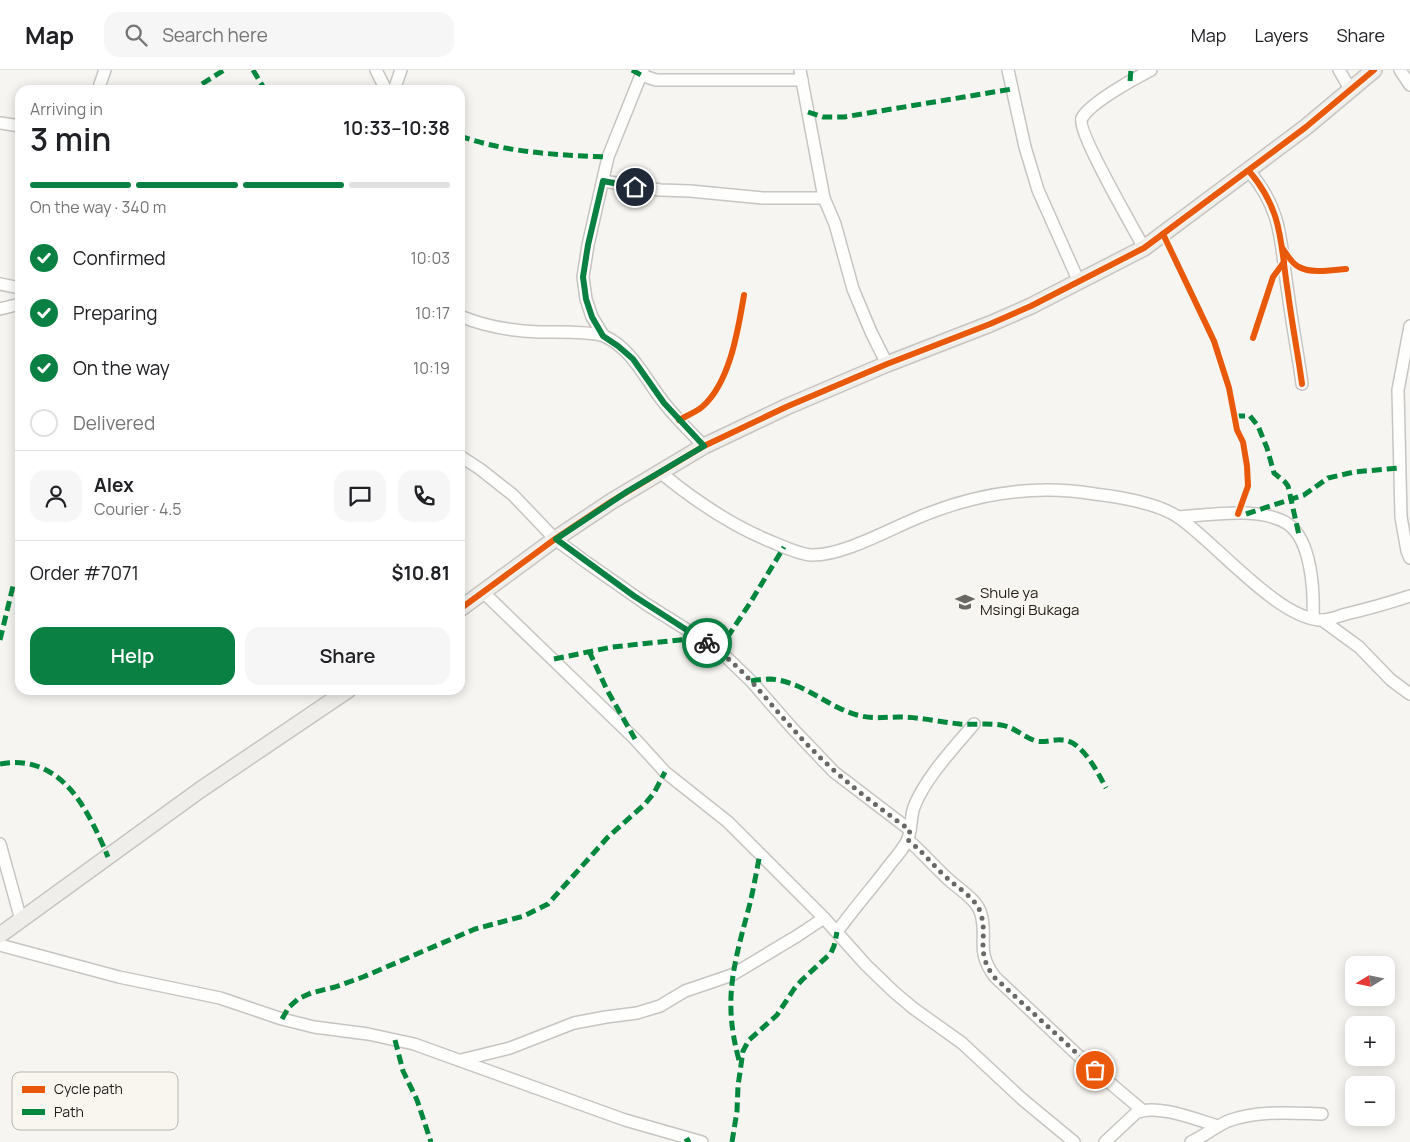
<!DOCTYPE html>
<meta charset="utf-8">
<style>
:root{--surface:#fff;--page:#f6f6f6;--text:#202124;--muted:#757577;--line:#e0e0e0;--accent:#0b8043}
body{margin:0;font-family:Manrope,sans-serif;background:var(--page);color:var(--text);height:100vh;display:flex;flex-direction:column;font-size:19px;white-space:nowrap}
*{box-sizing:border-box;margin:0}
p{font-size:16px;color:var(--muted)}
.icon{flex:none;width:28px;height:28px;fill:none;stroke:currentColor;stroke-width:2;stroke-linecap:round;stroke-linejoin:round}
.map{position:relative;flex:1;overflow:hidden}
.drawer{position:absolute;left:15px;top:15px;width:450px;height:610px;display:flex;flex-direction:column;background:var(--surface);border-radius:15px;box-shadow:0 2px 12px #0003}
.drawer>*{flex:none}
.needle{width:32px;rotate:260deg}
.controls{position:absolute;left:1345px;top:886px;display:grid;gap:10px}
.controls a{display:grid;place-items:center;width:50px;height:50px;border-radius:10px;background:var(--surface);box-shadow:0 2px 12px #0003;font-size:25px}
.pin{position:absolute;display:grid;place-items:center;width:42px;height:42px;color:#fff;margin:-21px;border:2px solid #fff;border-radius:50%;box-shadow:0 1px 5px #0007}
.courier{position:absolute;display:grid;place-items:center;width:50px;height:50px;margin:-25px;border:4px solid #0b8043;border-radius:50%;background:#fff;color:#222;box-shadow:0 1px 6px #0007}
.summary em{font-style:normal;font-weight:600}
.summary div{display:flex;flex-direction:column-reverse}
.summary{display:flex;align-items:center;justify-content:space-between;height:85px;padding:0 15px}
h1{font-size:32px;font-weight:600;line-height:38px}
.bar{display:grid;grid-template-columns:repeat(4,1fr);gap:8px 5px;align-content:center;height:60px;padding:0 15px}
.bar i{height:6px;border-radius:4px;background:var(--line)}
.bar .active{background:var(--accent)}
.bar p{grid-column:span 4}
.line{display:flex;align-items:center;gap:12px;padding:0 15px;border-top:1px solid var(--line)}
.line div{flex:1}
.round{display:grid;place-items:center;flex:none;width:52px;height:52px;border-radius:15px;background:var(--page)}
ol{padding:0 15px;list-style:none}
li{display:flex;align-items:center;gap:15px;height:55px}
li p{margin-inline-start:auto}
li .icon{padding:5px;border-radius:50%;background:var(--accent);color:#fff;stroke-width:4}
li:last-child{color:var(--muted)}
li i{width:28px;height:28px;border:2px solid var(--line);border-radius:50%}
.action{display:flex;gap:10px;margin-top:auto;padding:10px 15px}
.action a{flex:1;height:58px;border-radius:15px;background:var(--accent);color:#fff;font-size:20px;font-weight:600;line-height:58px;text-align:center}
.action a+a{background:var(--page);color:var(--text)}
header{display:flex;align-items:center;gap:30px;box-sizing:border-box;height:70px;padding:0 25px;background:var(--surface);border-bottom:1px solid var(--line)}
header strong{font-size:24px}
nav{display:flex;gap:28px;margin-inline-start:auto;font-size:18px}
.search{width:350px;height:45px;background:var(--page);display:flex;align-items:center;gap:12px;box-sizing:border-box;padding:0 18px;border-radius:15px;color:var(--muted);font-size:19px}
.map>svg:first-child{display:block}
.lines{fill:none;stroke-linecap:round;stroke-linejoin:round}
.street-casing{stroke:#c6c5c2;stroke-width:14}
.secondary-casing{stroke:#c6c5c2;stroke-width:18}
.street{stroke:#fefefd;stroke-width:11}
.secondary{stroke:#efeeea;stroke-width:15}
.quiet{stroke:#00873e;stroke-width:5;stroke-dasharray:10 5;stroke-linecap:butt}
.cycleway-casing{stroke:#f9f6ef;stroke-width:9}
.cycleway{stroke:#e8590c;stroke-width:6}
.done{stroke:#696865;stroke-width:5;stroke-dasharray:0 9}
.route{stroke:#0b8043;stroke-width:6}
.labels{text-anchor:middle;stroke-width:5;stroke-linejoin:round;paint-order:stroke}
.poi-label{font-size:15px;fill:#1d1c1a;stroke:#f9f6ef;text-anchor:start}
.key{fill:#f9f6ef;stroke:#b7b5af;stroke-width:1}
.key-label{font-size:14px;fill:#1d1c1a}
</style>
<header>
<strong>Map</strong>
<div class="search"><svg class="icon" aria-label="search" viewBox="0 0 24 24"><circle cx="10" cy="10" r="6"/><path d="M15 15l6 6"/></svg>Search here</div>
<nav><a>Map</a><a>Layers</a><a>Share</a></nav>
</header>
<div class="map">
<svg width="1410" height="1072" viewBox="0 0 1410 1072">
<rect width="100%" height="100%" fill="#f7f5f1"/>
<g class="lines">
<g class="street-casing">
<g id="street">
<path d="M376 0 386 20"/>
<path d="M800 0 824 128 835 154 853 219 871 262 887 294"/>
<path d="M1008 0 1025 77 1038 120 1079 212"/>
<path d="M1339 0 1350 19"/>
<path d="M1400 0 1410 15"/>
<path d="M641 5 656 10H802"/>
<path d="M98 20 105 0"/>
<path d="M394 20 401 0"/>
<path d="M0 53 20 56"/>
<path d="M1249 101C1284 142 1280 174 1288 223 1292 254 1298 284 1302 314"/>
<path d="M603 111 660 120 690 121 763 128H824"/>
<path d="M1144 178C1135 161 1076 60 1082 48 1090 33 1135 8 1151 0"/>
<path d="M0 214 20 218"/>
<path d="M0 239 20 234"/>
<path d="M460 246C484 256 513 261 539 262 554 262 592 261 604 266 633 279 646 311 665 334 677 349 691 363 704 376"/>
<path d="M1410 256 1398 320 1401 447 1407 481 1410 488"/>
<path d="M603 265 592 247 586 229 583 207 588 175 608 87 643 0"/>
<path d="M460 386 480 399 513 425 555 469 586 492 646 534 719 580 751 611 793 659 834 702 910 760"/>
<path d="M660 402C695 431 730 455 772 472 784 477 798 484 811 485 842 486 888 460 917 448 973 424 1034 414 1095 424 1120 427 1157 433 1178 447 1215 472 1279 550 1322 550 1330 550 1339 546 1346 544 1368 539 1389 533 1410 526"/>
<path d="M1178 447C1209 445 1261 436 1288 454 1312 471 1314 522 1313 548"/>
<path d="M483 522 635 669 665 702 728 752 824 848 866 895 894 922 913 938 962 973 1022 1029 1074 1072"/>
<path d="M1322 550 1359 577 1391 610 1410 624"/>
<path d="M908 770C922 782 933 795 947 808 958 819 977 829 981 844 988 869 975 881 995 907L1084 991 1142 1040"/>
<path d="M0 774 21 850"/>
<path d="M837 862C854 838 874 816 891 793 897 786 903 779 907 771 912 761 910 748 914 737 925 708 954 678 974 654"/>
<path d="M0 875 119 907 220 928 282 949 314 957 368 964 414 974 625 1050 702 1072"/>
<path d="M461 990 510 978 574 953 606 947 637 943 660 936 685 921 732 905 797 866 824 848"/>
<path d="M1105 1072 1136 1043C1156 1033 1197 1050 1218 1056"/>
<path d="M1191 1072C1204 1066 1215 1057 1228 1051 1258 1040 1291 1043 1322 1044"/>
</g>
</g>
<g class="secondary-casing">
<g id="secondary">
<path d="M460 539 555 469 612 431 704 376 786 337 887 294 990 254 1031 236 1144 178 1306 57 1374 0"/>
<path d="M0 865 200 720 348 620"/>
</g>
</g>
<use href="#street" class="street"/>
<use href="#secondary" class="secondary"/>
<g class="quiet">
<path d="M253 0 265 20"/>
<path d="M632 0 641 5"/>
<path d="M1130 11 1131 0"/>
<path d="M202 14 224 0"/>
<path d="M808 42 823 47H844L1012 19"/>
<path d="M460 66C508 83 558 85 608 87"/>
<path d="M1235 346H1250L1258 356 1267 378 1274 403 1285 412 1288 416 1299 465"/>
<path d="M1246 444 1304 425 1328 408 1354 402 1399 398"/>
<path d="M0 570 14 512"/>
<path d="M719 580 750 533 784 477"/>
<path d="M589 581 607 620 635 669"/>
<path d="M554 589 612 577 699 568"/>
<path d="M751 611C757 610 764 609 770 609 804 611 829 639 861 646 874 649 886 647 899 647 919 647 940 652 960 654 973 655 987 653 1001 655 1015 657 1023 667 1036 671 1045 673 1053 669 1062 670 1082 670 1098 703 1106 718"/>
<path d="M0 694C62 683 88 740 108 787"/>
<path d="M282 949 289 937 298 929 311 923 335 917 363 907 475 859 524 846 548 834 608 767 645 734 654 723 665 702"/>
<path d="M395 970 403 1001 417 1030 431 1072"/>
<path d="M739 990C723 932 733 897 748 841 753 823 756 803 760 784"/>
<path d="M685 1072 690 1069"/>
<path d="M732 1072 737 1041 738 1016 743 981 749 970 777 945 794 919 802 910 831 883 834 876 837 862"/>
</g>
<g class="cycleway-casing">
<g id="cycleway">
<path d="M1249 101C1284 142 1280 174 1288 223 1292 254 1298 284 1302 314"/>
<path d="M1163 164 1214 271 1229 318 1237 360 1243 372 1247 396 1248 416 1238 444"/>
<path d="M1283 179C1288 186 1292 194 1299 197 1312 204 1332 200 1346 199"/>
<path d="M1253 268 1273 207 1284 192"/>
<path d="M679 350C686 346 696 342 702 337 730 313 738 260 744 225"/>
<path d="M460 539 555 469 612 431 704 376 786 337 887 294 990 254 1031 236 1144 178 1306 57 1374 0"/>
</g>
</g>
<use href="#cycleway" class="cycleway"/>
</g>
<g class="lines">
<path class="done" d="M707 573C743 596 766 630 794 660 828 699 868 730 910 760L908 770C922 781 933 795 947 808 958 818 977 829 981 844 988 869 975 881 994 907L1095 1000"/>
<path class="route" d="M635 117 603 111 588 175 583 207 586 229 592 247 603 266 618 276 633 289 664 333 704 376 628 421 556 469 634 526 707 573"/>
</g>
<defs>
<g id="school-bare" transform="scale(1.5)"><path d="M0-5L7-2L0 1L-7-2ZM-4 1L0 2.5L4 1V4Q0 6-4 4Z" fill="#696865" stroke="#f9f6ef" stroke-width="2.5" paint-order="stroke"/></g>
</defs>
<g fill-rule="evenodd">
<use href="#school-bare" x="965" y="532"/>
</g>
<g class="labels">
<g class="poi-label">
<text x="980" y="528">Shule ya<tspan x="980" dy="17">Msingi Bukaga</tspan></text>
</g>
</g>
<rect x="12" y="1002" width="166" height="58" rx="8" class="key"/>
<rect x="22" y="1016" width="23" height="7" fill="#e8590c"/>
<rect x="22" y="1039" width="23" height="6" fill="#00873e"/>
<g class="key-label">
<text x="54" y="1024">Cycle path</text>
<text x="54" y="1047">Path</text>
</g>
</svg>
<div class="controls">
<a><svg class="needle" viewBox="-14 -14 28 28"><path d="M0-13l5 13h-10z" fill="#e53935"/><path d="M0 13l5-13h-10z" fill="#757577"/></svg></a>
<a>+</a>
<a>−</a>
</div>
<div class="pin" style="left:1095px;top:1000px;background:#ea580c"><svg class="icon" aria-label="bag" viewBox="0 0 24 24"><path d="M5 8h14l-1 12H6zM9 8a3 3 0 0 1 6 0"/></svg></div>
<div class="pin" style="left:635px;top:117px;background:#1f2937"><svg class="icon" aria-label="home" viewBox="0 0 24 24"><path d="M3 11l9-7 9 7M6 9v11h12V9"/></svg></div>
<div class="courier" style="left:707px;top:573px"><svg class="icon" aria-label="bike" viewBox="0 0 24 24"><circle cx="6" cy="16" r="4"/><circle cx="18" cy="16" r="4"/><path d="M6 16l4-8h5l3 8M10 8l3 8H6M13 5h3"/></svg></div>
<section class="drawer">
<div class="summary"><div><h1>3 min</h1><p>Arriving in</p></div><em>10:33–10:38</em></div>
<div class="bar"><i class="active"></i><i class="active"></i><i class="active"></i><i></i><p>On the way · 340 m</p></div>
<ol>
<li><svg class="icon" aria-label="check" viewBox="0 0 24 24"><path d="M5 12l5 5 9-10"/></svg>Confirmed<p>10:03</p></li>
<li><svg class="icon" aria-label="check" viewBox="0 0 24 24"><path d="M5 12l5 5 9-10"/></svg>Preparing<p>10:17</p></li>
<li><svg class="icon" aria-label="check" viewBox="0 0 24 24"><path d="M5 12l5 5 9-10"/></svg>On the way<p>10:19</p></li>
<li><i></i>Delivered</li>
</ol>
<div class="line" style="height:90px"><a class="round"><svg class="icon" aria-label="person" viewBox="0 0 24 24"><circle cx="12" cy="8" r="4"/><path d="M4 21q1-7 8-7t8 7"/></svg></a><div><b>Alex</b><p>Courier · 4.5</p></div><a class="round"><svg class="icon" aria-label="chat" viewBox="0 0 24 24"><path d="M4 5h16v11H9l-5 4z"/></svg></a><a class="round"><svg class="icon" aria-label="phone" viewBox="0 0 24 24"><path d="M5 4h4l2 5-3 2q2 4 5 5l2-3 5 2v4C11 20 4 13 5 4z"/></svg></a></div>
<div class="line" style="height:65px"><div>Order #7071</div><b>$10.81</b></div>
<div class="action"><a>Help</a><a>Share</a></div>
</section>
</div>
